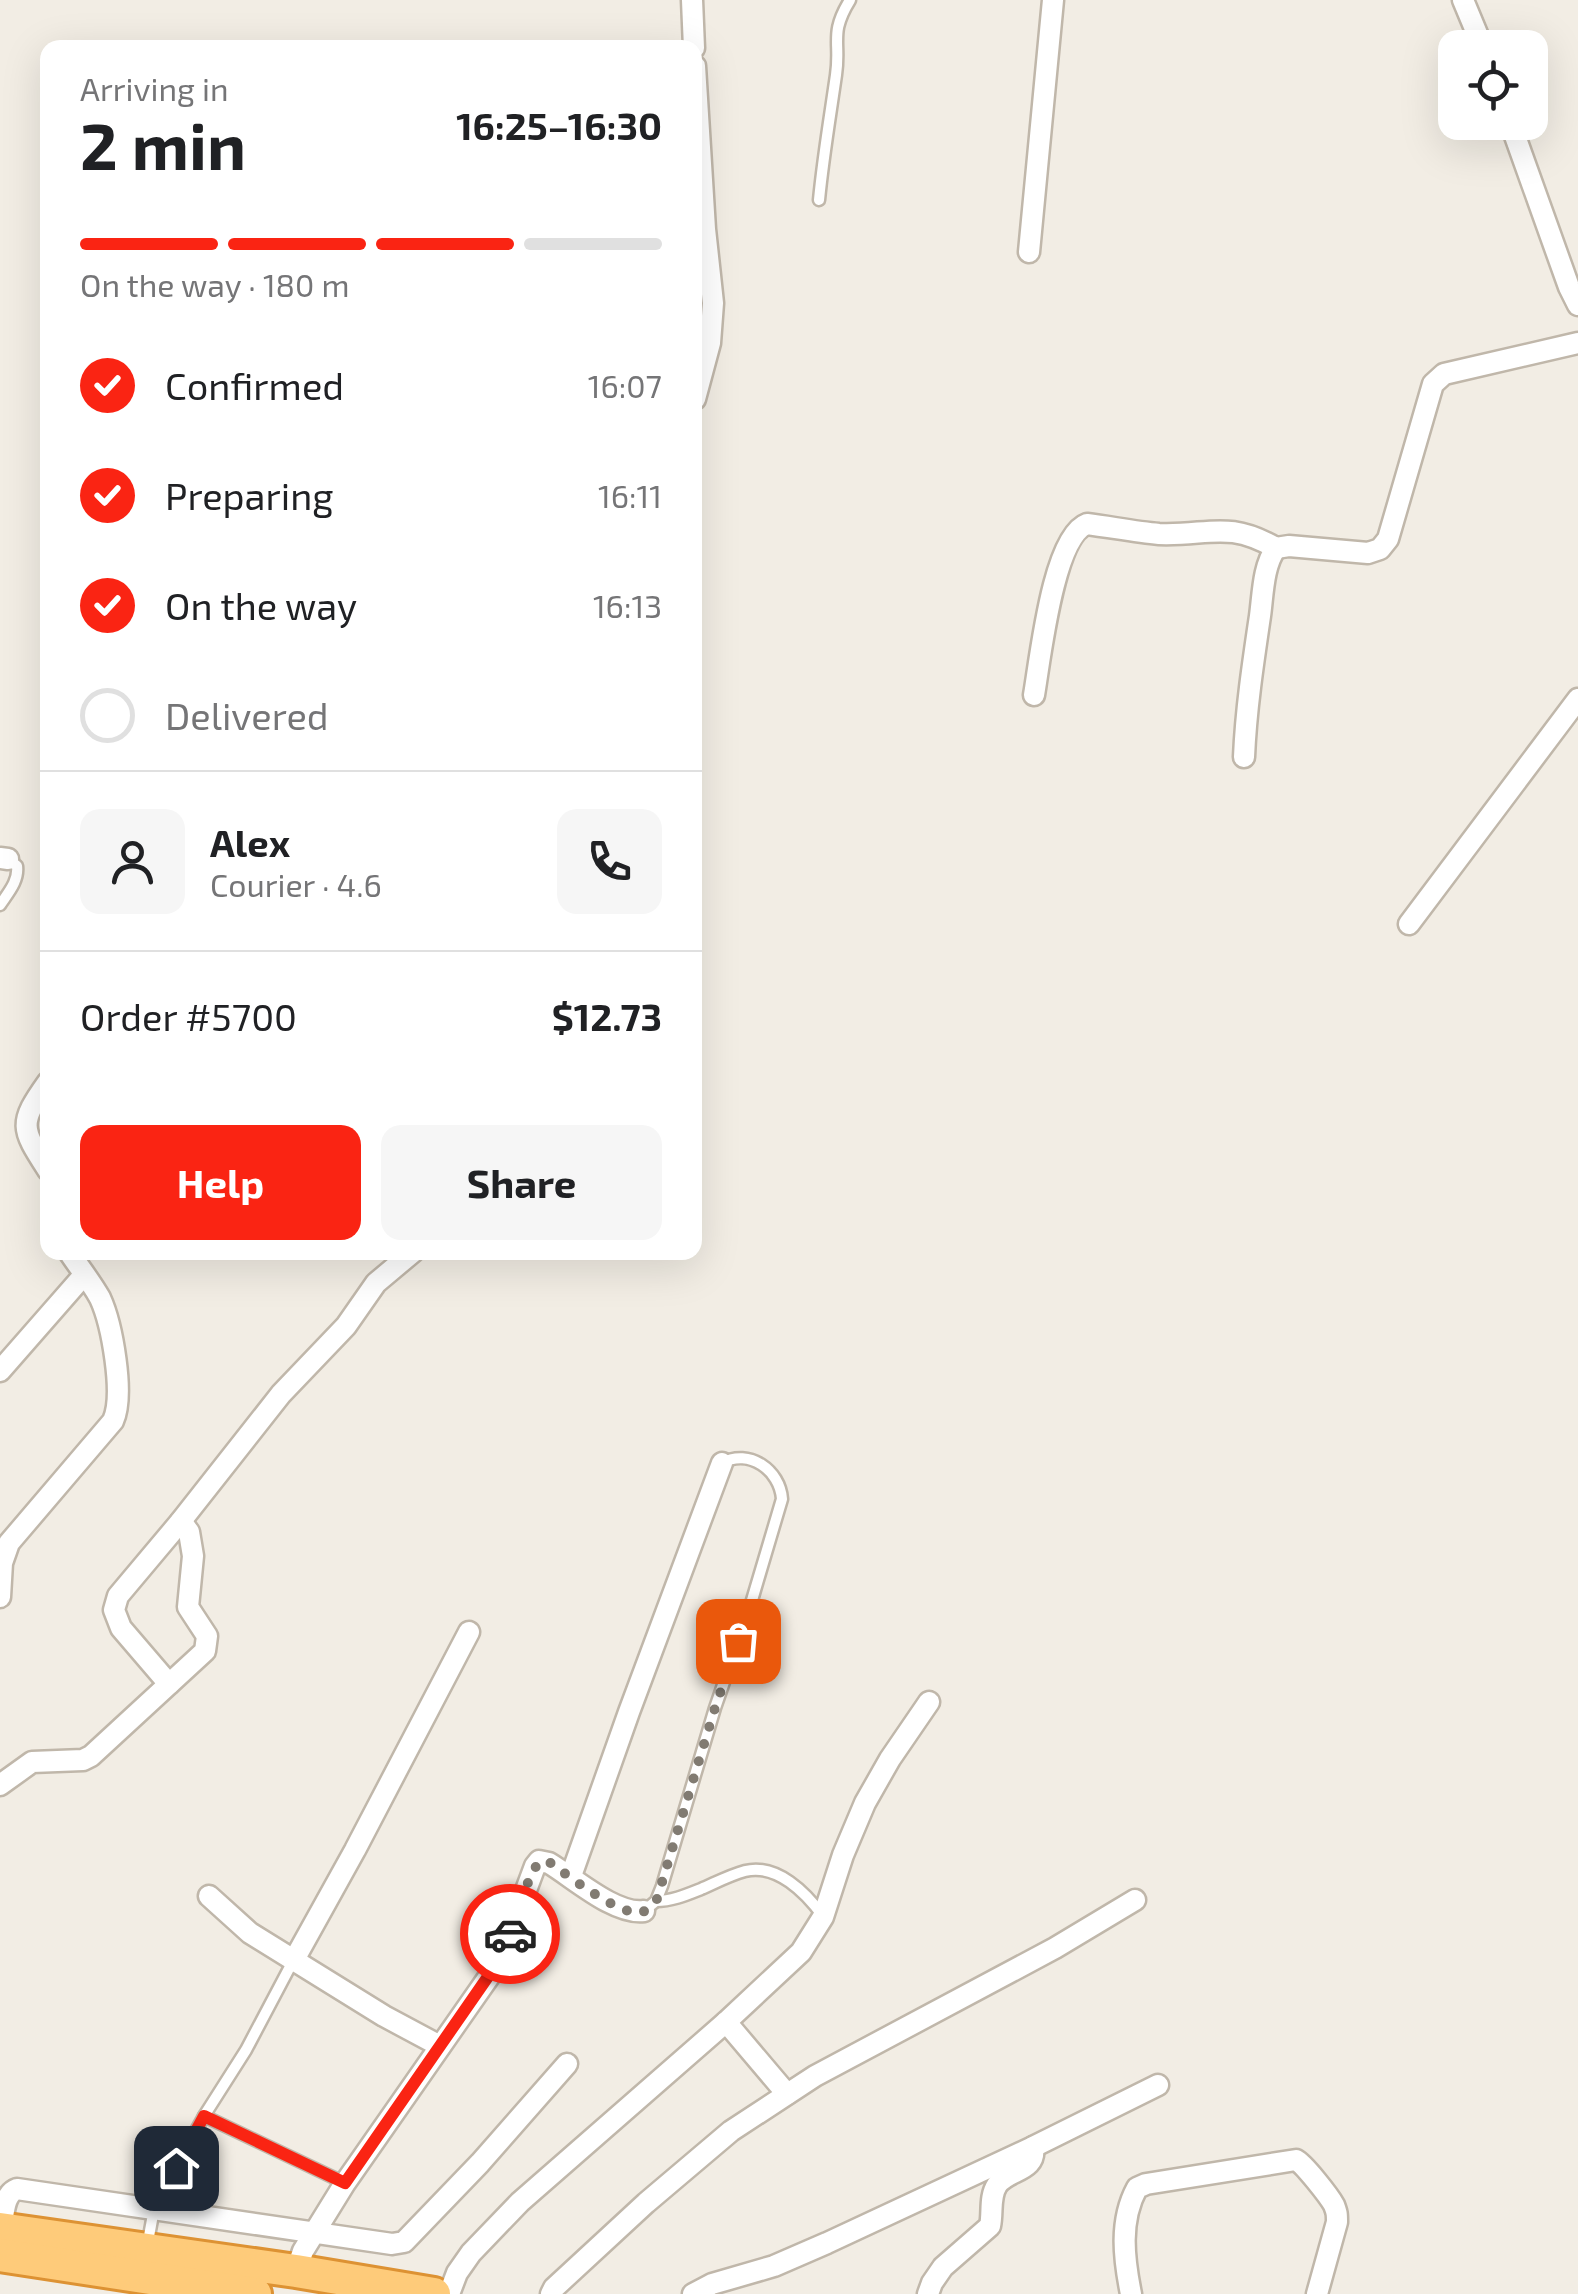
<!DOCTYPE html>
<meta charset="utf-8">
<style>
:root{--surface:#fff;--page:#f6f6f6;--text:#202124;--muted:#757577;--line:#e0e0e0;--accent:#fa2413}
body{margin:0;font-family:"Exo 2",sans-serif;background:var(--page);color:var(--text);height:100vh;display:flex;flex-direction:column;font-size:38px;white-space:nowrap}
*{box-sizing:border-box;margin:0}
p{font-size:32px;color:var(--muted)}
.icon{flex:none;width:55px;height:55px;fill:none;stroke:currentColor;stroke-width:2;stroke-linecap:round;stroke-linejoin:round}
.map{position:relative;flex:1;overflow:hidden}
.sheet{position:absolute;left:40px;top:40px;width:662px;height:1220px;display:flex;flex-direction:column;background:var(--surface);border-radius:20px;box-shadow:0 10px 40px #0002}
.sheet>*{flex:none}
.buttons{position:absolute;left:1438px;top:30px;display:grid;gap:20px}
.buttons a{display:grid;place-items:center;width:110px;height:110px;border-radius:20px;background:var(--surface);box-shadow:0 10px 40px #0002;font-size:50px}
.pin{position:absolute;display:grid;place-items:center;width:85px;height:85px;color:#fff;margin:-42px;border-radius:20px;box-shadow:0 5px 15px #0006}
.courier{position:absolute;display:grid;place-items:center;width:100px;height:100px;margin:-50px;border:8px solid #fa2413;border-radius:50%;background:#fff;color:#222;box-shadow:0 2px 12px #0007}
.head em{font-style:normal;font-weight:700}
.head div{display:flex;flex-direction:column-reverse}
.head{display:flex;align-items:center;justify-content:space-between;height:170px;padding:0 40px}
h1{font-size:65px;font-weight:700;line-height:75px}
.bar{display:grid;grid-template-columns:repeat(4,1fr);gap:15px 10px;align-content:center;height:120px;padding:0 40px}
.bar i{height:12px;border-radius:8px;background:var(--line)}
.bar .selected{background:var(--accent)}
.bar p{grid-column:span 4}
.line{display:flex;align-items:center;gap:25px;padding:0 40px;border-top:2px solid var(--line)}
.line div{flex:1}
.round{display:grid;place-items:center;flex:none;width:105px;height:105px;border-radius:20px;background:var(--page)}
ol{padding:0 40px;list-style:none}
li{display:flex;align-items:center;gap:30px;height:110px}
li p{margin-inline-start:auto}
li .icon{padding:10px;border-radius:50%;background:var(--accent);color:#fff;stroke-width:4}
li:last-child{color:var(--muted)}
li i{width:55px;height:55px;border:5px solid var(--line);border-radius:50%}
.action{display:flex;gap:20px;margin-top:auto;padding:20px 40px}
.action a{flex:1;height:115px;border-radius:20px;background:var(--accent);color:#fff;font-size:40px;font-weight:700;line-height:115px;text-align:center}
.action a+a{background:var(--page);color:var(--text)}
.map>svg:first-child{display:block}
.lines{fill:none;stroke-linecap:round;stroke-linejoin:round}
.service-casing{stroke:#c0b7aa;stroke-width:15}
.minor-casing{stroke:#c0b7aa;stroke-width:25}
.trunk-casing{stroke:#dd9233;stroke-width:38}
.service{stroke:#fff;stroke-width:10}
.minor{stroke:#fff;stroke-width:20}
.trunk{stroke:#fecb7a;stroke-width:32}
.done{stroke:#817b72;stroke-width:10;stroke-dasharray:0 18}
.route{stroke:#fa2413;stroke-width:12}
</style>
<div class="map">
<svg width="1578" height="2294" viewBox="0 0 1578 2294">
<rect width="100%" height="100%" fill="#f2ede4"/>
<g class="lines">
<g class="service-casing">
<g id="service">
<path d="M819 200C823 158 830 117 836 75 841 42 829 34 850 0"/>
<path d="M0 905C8 893 19 881 17 866L8 859"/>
<path d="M656 1901C672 1901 686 1895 701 1889 715 1883 730 1875 745 1871 777 1863 806 1893 823 1916"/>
<path d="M644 1911 656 1901 662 1886 715 1708 750 1607 782 1499C780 1470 749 1448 722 1463"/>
<path d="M204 2116 345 2183"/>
<path d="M147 2247 154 2209 161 2194 204 2116 246 2050 293 1961"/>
</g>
</g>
<g class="minor-casing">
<g id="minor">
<path d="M692 0 694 48"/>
<path d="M1463 0 1483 48"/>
<path d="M695 66 705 229 713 303 710 343 695 399"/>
<path d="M1510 122 1569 287 1578 305"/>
<path d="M1029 252 1053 0"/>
<path d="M1034 695C1040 661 1053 536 1087 524 1111 527 1135 532 1159 534 1209 536 1227 520 1276 548L1289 546 1368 553 1380 549 1388 539 1433 384 1444 374 1578 343"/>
<path d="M1244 757C1246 710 1253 663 1260 616 1263 594 1263 566 1276 548"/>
<path d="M0 858 8 859"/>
<path d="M1409 924 1578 699"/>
<path d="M48 1082C18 1124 21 1128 48 1170"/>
<path d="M0 1371 84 1275"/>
<path d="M0 1597 2 1563 9 1543 113 1421C125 1395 112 1324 100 1298 91 1282 79 1267 69 1252"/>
<path d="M169 1684 121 1628 114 1610 118 1596 181 1521 281 1394 346 1326 376 1283 413 1252"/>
<path d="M0 1785 32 1762 83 1760 91 1756 205 1651 207 1636 188 1607 193 1556 189 1532 181 1521"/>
<path d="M571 1876 629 1712 722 1463"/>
<path d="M209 1896 250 1933 384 2016 440 2046"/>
<path d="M294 1960 355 1850 469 1632"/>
<path d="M726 2022 787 2094"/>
<path d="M1 2229C4 2216 3 2194 17 2189L392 2244 404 2242 480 2163 567 2064"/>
<path d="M296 2271 303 2251 345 2183 495 1968 503 1952 535 1866 539 1861 549 1863C574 1878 615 1915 644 1911"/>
<path d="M449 2294 457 2273 471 2253 520 2202 726 2022 801 1952 823 1917 843 1855 865 1803 890 1759 929 1702"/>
<path d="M551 2294 554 2288 646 2203 731 2131 815 2076 1055 1948 1135 1900"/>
<path d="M693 2294 712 2284 774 2266 827 2243 1033 2147 1158 2085"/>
<path d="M928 2294 932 2283 943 2267 990 2226C993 2213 989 2197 997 2185 1008 2169 1037 2172 1033 2147"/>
<path d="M1131 2294C1124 2259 1119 2221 1137 2188L1146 2184 1296 2160C1304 2164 1329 2196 1334 2205 1337 2213 1337 2214 1337 2222L1317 2294"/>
</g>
</g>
<g class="trunk-casing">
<g id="trunk">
<path d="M0 2229 296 2271 434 2294"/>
<path d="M0 2255 255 2294"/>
</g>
</g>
<use href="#service" class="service"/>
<use href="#minor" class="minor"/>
<use href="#trunk" class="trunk"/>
</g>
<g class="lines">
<path class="done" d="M510 1934 531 1874 539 1862H549C566 1874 623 1919 643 1912 645 1911 654 1903 656 1902L715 1708 738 1641"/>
<path class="route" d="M176 2168 204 2116 345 2183 494 1968 510 1934"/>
</g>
</svg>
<div class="buttons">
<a><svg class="icon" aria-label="locate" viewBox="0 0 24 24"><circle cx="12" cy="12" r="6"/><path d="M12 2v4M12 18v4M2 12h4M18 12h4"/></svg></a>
</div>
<div class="pin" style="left:738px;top:1641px;background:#ea580c"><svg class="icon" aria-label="bag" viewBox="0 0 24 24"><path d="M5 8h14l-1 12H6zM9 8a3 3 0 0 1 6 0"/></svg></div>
<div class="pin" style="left:176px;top:2168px;background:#1f2937"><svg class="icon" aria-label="home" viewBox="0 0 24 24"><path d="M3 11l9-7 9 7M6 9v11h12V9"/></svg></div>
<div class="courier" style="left:510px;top:1934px"><svg class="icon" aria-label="car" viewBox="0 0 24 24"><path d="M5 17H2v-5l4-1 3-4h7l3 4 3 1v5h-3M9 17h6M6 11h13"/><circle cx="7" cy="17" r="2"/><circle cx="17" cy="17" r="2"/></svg></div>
<section class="sheet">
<div class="head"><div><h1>2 min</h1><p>Arriving in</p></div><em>16:25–16:30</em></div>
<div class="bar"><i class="selected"></i><i class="selected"></i><i class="selected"></i><i></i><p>On the way · 180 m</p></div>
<ol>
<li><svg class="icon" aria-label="check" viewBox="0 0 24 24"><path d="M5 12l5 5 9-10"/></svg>Confirmed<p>16:07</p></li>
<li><svg class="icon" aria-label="check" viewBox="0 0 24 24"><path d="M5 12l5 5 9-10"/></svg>Preparing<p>16:11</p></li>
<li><svg class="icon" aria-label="check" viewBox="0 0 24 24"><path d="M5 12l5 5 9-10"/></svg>On the way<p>16:13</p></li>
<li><i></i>Delivered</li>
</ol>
<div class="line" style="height:180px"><a class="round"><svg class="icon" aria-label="person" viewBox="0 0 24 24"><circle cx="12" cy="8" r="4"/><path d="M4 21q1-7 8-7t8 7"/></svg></a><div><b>Alex</b><p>Courier · 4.6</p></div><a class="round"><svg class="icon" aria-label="phone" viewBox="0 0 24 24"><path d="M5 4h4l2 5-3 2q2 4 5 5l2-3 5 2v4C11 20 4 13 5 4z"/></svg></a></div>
<div class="line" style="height:130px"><div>Order #5700</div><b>$12.73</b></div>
<div class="action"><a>Help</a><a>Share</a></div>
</section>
</div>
